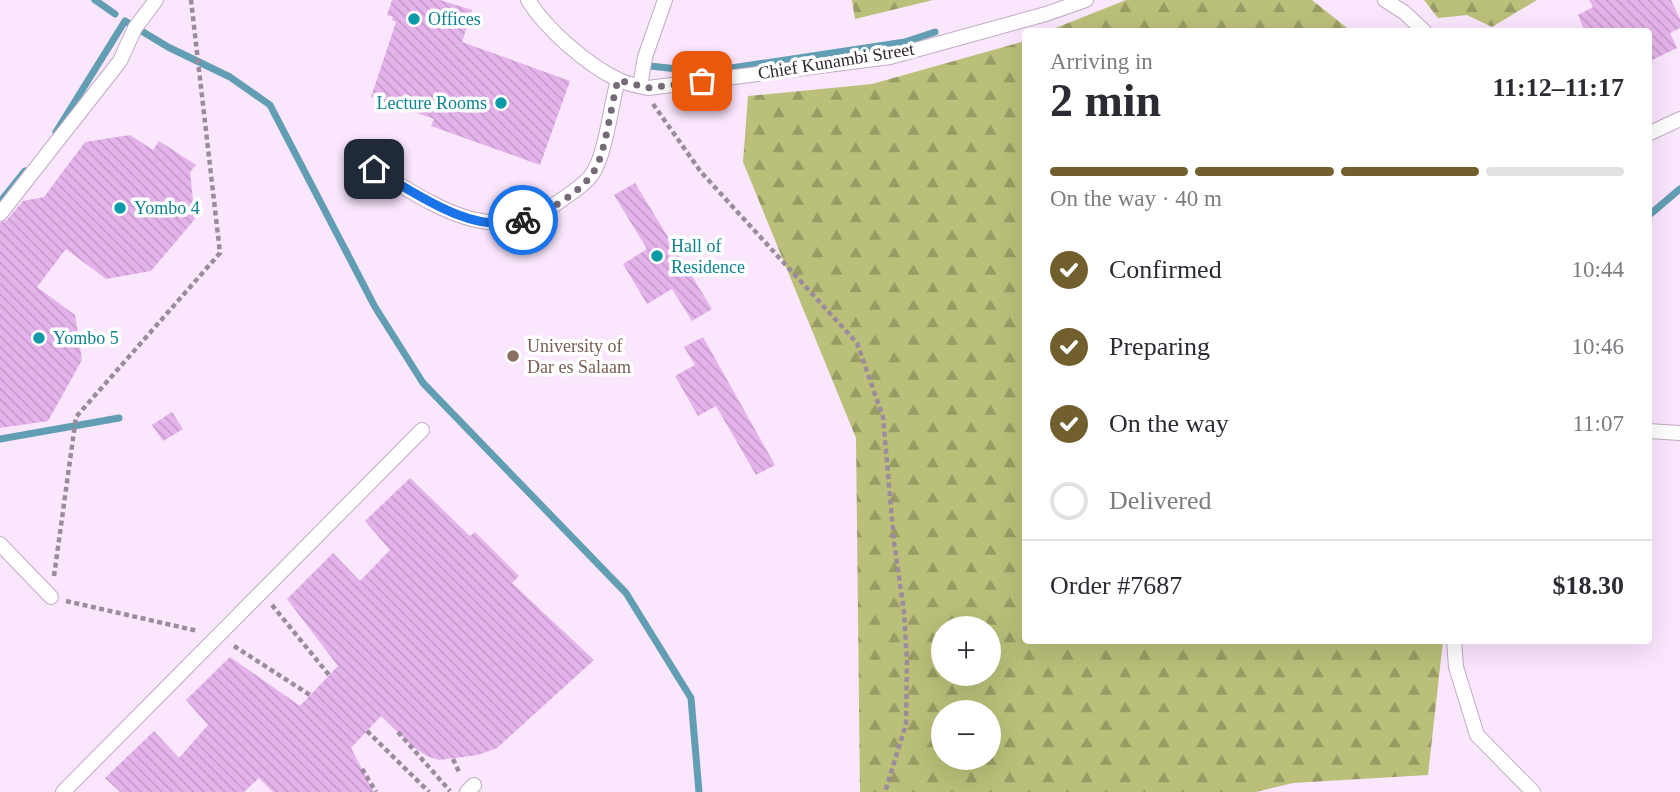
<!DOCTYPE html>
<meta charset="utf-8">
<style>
:root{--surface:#fff;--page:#f7f7f7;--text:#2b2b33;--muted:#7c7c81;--line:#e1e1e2;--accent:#725f2e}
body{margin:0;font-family:Georgia,serif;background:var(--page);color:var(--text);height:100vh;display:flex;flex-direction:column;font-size:26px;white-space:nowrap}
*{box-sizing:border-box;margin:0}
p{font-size:23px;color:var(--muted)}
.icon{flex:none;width:38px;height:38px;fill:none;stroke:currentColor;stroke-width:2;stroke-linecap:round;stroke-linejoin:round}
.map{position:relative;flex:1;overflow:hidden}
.side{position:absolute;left:1022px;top:28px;width:630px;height:616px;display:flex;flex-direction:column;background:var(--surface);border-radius:7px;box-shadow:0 7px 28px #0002}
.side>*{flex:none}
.fabs{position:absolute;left:931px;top:616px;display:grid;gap:14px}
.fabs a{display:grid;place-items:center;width:70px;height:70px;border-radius:50%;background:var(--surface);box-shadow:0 7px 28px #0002;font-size:35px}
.pin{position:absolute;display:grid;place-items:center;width:60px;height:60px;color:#fff;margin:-30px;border-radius:14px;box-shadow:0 4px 10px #0006}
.courier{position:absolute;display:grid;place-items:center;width:70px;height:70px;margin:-35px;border:5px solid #1a73e8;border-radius:50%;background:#fff;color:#222;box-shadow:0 2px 9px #0007}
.head em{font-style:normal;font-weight:600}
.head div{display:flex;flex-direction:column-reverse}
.head{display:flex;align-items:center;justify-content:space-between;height:119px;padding:0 28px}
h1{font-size:46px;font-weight:600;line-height:52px}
.bar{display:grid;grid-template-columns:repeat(4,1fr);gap:10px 7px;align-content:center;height:84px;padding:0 28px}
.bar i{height:9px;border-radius:5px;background:var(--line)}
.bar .current{background:var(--accent)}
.bar p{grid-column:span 4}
.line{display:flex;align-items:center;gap:18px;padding:0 28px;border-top:2px solid var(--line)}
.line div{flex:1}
ol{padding:0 28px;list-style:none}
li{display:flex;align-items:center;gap:21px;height:77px}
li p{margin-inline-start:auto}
li .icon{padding:7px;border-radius:50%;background:var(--accent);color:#fff;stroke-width:4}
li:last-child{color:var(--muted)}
li i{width:38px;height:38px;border:4px solid var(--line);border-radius:50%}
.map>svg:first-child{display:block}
.forest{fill:url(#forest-firs);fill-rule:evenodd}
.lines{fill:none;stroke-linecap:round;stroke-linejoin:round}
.stream{stroke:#619db3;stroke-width:7}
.building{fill:url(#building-back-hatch)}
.service-casing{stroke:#c1aac4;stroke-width:16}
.path{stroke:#9a8c9c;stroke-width:4.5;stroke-dasharray:5 3.5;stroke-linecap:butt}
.service{stroke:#fff;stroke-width:14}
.done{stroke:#776a78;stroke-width:7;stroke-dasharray:0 12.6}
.route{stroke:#1a73e8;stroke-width:9}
.culture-dot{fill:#0f9aa8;stroke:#fff;stroke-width:2.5}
.education-dot{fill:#8d6e63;stroke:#fff;stroke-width:2.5}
.labels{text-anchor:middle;stroke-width:7;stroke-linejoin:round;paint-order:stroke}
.culture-label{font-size:18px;fill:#0d838f;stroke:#fff;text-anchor:start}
.street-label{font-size:18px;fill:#302731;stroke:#fff}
.education-label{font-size:18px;fill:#785e54;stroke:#fff;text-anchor:start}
</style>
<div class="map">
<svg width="1680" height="792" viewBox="0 0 1680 792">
<defs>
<pattern id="forest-firs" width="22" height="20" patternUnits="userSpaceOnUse" patternTransform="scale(1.75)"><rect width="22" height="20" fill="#bac079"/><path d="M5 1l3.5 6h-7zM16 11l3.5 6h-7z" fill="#989c64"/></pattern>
<pattern id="building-back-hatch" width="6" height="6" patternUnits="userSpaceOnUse" patternTransform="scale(1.75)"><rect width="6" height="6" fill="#e5b3eb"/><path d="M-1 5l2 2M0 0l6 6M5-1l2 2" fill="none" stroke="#c59aca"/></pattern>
</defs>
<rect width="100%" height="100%" fill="#fae6fd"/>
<g class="forest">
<path d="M852 0H933L855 19Z"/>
<path d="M1126 0H1312L1351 31H1048Z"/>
<path d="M1424 0H1537L1492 27 1467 15 1438 18Z"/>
<path d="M1025 41 1026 640 1443 641 1428 775 1293 783 1256 792H860L856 438 743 162 748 96 872 84ZM989 628V674H943V628ZM989 712V758H943V712Z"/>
</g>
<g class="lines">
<g class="stream">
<path d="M95 0 115 14"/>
<path d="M650 66 705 72 905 42 935 32"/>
<path d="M56 132 125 21 168 47 230 77 270 105 375 307 423 383 626 593 691 698 699 792"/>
<path d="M0 202 25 171"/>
<path d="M1648 216 1680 189"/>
<path d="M0 439 119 418"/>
</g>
</g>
<g class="building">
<path d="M392 0H440L472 10 462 42 570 81 540 165 431 126 434 119 371 97 396 22 392 20 393 17 387 15Z"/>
<path d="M1589 0H1671L1680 19V28L1670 33 1677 48 1648 62V32H1585L1578 15 1593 7Z"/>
<path d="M130 135 153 150 159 141 196 165 190 172 195 219 151 271 106 279 66 249 37 287 75 315 82 360 48 421 0 428V223L7 220 23 201 44 197 85 142Z"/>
<path d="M635 183 712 309 692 321 672 289 647 304 623 264 647 249 614 195Z"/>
<path d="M703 337 775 465 756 475 716 406 698 416 675 376 695 365 684 347Z"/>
<path d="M172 412 183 429 163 441 152 425Z"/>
<path d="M410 478 470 536 475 532 519 576 512 583 594 660 497 748 478 755 439 760 427 756 413 747 381 716 351 748 374 792H273L259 778 244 792H120L105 778 154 731 179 758 208 725 186 700 230 657 300 706 338 666 287 599 333 553 360 581 390 550 365 521Z"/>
</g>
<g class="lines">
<g class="service-casing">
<g id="service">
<path d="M528 0C546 29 586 64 617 79 626 84 638 86 648 88L890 57 1046 14 1086 0"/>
<path d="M1385 0 1405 13 1425 32"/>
<path d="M640 86 645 57 665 0"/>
<path d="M1648 134 1680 119"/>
<path d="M374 169C434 205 493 250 560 201 571 193 586 184 593 173 607 149 610 108 618 80"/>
<path d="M0 214 120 61 135 28 156 0"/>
<path d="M1648 431 1680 433"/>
<path d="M0 544 51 597"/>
<path d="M1454 640 1456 667 1477 735 1533 792"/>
<path d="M63 792 422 430"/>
<path d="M467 792 474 785"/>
</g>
</g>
<g class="path">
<path d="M653 104 701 172 857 343 883 417 894 542 904 612 907 661 906 724 885 792"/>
<path d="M54 576 76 417 220 253 191 0"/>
<path d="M66 601 198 631"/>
<path d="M272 605 329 675"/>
<path d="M234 646 310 695"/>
<path d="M367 731 429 792"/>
<path d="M398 732 450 791"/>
<path d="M453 759 460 774"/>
<path d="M362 769 376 792"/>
</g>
<use href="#service" class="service"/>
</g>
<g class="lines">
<path class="done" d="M523 220C550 211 589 189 599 161 608 135 611 106 618 80L648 88 702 81"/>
<path class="route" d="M374 169C415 193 473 236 523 220"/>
</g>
<g class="culture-dot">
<circle cx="414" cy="19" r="7"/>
<circle cx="501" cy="103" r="7"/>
<circle cx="120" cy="208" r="7"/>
<circle cx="657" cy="256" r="7"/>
<circle cx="39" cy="338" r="7"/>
</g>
<circle class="education-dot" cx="513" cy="356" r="7"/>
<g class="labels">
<g class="culture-label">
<text x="428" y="25">Offices</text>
<text x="487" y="109" text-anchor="end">Lecture Rooms</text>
<text x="134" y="214">Yombo 4</text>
<text x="671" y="252">Hall of<tspan x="671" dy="21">Residence</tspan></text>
<text x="53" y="344">Yombo 5</text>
</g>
<g class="street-label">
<text transform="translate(836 61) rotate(-9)" y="6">Chief Kunambi Street</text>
</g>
<g class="education-label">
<text x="527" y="352">University of<tspan x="527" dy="21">Dar es Salaam</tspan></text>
</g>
</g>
</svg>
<div class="fabs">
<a>+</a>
<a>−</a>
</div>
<div class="pin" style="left:702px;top:81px;background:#ea580c"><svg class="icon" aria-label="bag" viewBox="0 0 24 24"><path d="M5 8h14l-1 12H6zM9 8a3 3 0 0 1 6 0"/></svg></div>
<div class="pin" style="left:374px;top:169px;background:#1f2937"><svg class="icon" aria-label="home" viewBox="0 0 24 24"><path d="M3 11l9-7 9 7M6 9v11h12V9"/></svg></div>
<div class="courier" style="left:523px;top:220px"><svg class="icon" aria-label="bike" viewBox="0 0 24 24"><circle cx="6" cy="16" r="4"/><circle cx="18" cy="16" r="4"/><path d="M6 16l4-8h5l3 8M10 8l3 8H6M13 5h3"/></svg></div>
<section class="side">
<div class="head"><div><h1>2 min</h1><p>Arriving in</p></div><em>11:12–11:17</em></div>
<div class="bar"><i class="current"></i><i class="current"></i><i class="current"></i><i></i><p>On the way · 40 m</p></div>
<ol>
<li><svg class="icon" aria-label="check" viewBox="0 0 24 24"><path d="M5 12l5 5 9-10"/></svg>Confirmed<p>10:44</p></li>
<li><svg class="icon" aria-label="check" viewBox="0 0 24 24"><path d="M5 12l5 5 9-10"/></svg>Preparing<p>10:46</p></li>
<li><svg class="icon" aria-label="check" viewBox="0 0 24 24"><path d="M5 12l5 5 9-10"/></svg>On the way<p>11:07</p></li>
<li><i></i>Delivered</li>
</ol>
<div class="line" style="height:91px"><div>Order #7687</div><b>$18.30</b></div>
</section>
</div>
